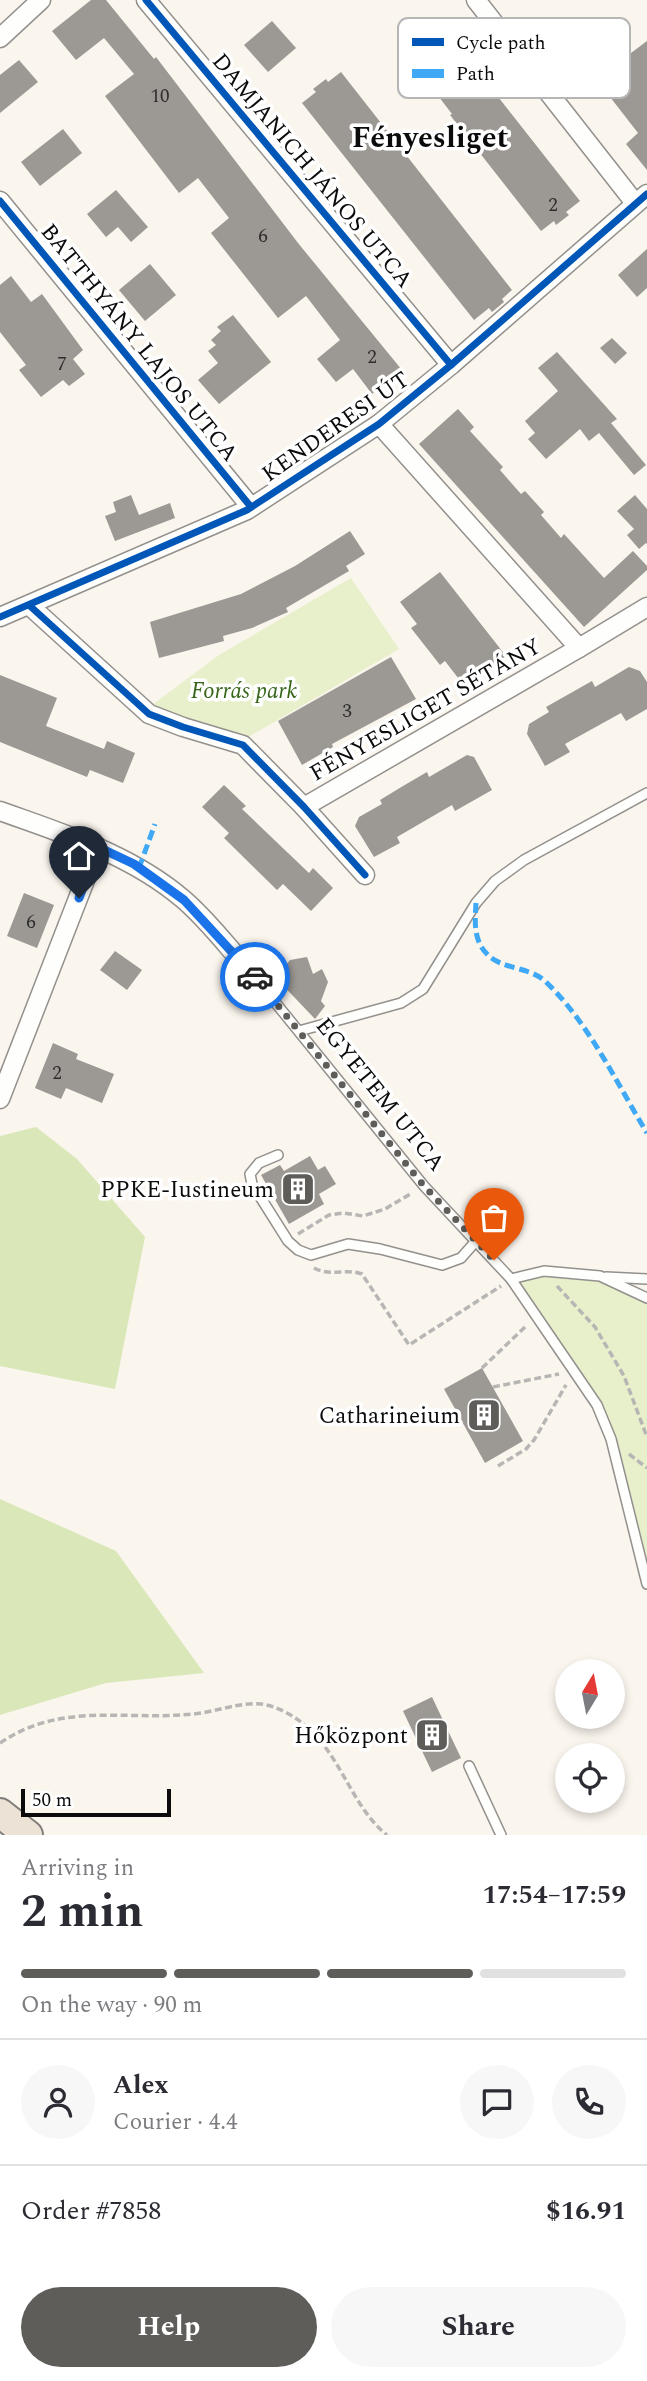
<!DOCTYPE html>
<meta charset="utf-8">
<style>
:root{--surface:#fff;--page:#f7f7f7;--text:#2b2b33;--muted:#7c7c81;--line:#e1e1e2;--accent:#5f5d5a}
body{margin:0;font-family:Spectral,serif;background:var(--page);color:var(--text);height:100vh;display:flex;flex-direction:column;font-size:26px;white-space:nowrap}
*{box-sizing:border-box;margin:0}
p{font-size:23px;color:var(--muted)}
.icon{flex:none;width:38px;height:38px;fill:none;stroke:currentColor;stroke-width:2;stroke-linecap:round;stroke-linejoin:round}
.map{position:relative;height:1835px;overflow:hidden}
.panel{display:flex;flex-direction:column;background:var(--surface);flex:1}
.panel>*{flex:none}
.needle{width:46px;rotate:10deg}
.buttons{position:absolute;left:555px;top:1659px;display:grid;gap:14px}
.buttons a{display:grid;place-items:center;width:70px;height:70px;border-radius:50%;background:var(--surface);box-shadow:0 4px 10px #0003;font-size:35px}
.scale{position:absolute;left:21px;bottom:18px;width:150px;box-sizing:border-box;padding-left:7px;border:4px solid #0b0b0b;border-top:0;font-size:19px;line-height:24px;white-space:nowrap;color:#0b0b0b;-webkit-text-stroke:5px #fff;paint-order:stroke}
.pin{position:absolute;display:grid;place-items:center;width:60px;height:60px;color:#fff;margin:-72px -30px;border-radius:50% 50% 50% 0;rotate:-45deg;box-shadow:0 0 7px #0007}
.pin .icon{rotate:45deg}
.courier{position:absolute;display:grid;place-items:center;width:70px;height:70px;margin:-35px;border:5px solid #1a73e8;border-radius:50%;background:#fff;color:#222;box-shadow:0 2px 9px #0007}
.headline em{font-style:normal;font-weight:700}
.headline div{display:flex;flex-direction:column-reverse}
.headline{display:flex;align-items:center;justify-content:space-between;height:119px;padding:0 21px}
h1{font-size:46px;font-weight:700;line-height:52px}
.bar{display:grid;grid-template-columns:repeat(4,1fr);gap:10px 7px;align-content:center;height:84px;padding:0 21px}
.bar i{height:9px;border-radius:5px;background:var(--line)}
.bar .current{background:var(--accent)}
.bar p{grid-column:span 4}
.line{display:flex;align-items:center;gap:18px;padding:0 21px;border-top:2px solid var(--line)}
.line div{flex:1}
.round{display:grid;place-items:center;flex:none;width:74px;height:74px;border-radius:37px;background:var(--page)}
.cta{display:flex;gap:14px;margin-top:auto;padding:14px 21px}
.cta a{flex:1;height:80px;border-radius:42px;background:var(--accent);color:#fff;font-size:28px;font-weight:700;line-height:80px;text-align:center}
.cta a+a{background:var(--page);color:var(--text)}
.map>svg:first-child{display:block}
.green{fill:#e8f0cb}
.forest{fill:#dae8b9}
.building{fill:#9c9894}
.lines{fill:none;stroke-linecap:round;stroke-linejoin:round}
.service-casing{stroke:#93908d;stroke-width:12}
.minor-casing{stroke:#93908d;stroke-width:21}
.primary-casing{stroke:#807e7a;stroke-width:32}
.path{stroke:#b7b6b5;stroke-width:3.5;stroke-dasharray:7 3.5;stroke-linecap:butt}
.service{stroke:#fefefc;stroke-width:9}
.minor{stroke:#fefefc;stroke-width:18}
.primary{stroke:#ece2d6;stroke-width:28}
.quiet{stroke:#3fa9f5;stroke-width:5;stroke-dasharray:10 5;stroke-linecap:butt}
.cycleway-casing{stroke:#fff;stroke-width:11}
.cycleway{stroke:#0057b8;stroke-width:7}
.done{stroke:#5f5d5a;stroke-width:7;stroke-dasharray:0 12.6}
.route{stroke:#1a73e8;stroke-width:9}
.labels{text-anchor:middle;stroke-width:7;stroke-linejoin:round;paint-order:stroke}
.number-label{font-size:19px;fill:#2f2e2d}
.street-label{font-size:23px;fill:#0b0b0b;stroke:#fff}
.park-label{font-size:23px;font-style:italic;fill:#366518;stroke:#fff}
.poi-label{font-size:23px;fill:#0b0b0b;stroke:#fff;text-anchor:end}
.district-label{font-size:30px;font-weight:bold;fill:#0b0b0b;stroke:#fff}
.key{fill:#fff;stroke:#b6b6b6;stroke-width:2}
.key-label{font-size:19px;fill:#0b0b0b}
</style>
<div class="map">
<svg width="647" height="1835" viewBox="0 0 647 1835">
<rect width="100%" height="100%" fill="#faf5ed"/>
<g class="green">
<path d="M351 578 399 649 245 739 152 705 219 655Z"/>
<path d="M544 1271 600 1276 647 1298V1584L597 1405 511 1279Z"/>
</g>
<g class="forest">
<path d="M36 1127 77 1159 145 1237 115 1389 0 1366V1136Z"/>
<path d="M0 1499 116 1551 204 1673 106 1683 0 1715Z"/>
</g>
<g class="building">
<path d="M91 0H106L154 59 156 57 298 243 402 370 372 394 353 369 336 382 317 359 340 340 306 296 278 318 211 233 229 218 198 178 179 193 105 96 134 74 104 38 76 60 52 31Z"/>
<path d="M439 17 475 64 473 65 580 201 566 212 569 215 556 225 554 221 541 231 450 115 452 114 400 46 411 38 409 35 421 25 424 28Z"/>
<path d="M272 21 296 48 268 72 244 45Z"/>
<path d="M647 41V170L626 144 638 133 586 66 609 48 619 62Z"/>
<path d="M19 60 38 82 0 113V75Z"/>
<path d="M341 72 512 290 502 299 504 302 492 312 489 308 474 320 302 103 316 92 313 89 326 79 328 82Z"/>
<path d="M63 129 82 153 40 186 21 162Z"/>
<path d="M116 190 148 227 131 242 118 227 106 237 87 214Z"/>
<path d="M647 249V288L637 297 618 275Z"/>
<path d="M150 264 176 295 145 321 119 290Z"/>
<path d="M11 276 31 302 42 294 83 350 73 359 85 374 69 386 63 380 41 397 19 370 26 365 0 332V285Z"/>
<path d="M233 315 271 362 219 404 198 380 218 363 208 351 216 345 211 340 221 331 217 327Z"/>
<path d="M612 338 627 353 615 364 600 348Z"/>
<path d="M557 352 617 419 611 423 646 465 634 475 599 433 589 441 580 429 546 459 528 439 535 433 525 421 558 391 538 368Z"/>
<path d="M458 409 474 427 470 431 503 467 500 470 521 494 525 491 544 512 541 515 561 538 564 534 604 578 633 551 647 566V570L584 627 419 444Z"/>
<path d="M131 495 139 515 170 503 175 518 115 541 105 516 116 512 113 502Z"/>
<path d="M635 495 647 509V544L646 543 639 549 627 535 634 529 617 511Z"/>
<path d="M350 531 365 554 346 566 349 571 286 608 288 612 252 628 223 636 224 641 159 658 150 622 241 594 295 566Z"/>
<path d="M440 572 506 656 465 687 445 661 440 665 411 628 417 624 400 602Z"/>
<path d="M391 657 416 699 332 744 333 747 302 765 278 721Z"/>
<path d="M629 667 640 671 647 682V709L626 721 621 713 565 744 570 752 545 766 527 734 529 724 549 712 546 707 592 681 595 687Z"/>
<path d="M0 675 57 698 46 726 104 749 107 741 135 753 123 783 90 770 87 777 0 742Z"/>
<path d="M467 755 474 757 492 790 455 811 452 805 397 837 400 843 374 857 355 826 359 817 382 804 380 800 403 786 427 772 429 777Z"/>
<path d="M224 785 246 806 242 809 309 873 313 868 333 888 311 911 283 884 277 890 224 838 229 833 202 807Z"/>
<path d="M24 893 54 905 37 948 7 936Z"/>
<path d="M115 951 142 970 127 990 100 970Z"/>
<path d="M307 957 313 974 322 969 328 982 321 1001 325 1006 315 1019 276 978 290 960Z"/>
<path d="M53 1043 78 1054 76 1059 114 1074 102 1103 66 1088 61 1099 35 1088Z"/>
<path d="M310 1156 318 1170 325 1166 336 1184 319 1194 324 1204 289 1224 261 1175 280 1165 284 1171Z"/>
<path d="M482 1368 523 1441 485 1463 444 1389Z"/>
<path d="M432 1697 461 1758 432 1772 403 1711Z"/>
</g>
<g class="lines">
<g class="service-casing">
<g id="service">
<path d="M253 975 424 1186 511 1279 597 1405 611 1439 647 1584"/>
<path d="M299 1031 401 1003 423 989 476 903 495 881 524 860 647 793"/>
<path d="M278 1155 259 1163 250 1174 252 1184 288 1241 298 1250 311 1255 348 1244 380 1249 442 1265 461 1258 476 1241"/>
<path d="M606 1277 647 1279"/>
<path d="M511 1279 544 1271 600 1276 647 1298"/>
<path d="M469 1766 501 1835"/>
</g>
</g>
<g class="minor-casing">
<g id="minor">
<path d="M146 0 451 365"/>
<path d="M476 0 635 203"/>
<path d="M0 38 41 0"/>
<path d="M0 201 251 507"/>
<path d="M379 424 579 648 647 607"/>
<path d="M30 606 149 714 183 727 243 745 304 807 365 875"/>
<path d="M0 617 247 510 379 424 451 365 647 194"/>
<path d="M304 807 579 648"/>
<path d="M0 811C64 834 130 854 183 899 209 921 230 950 253 975"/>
<path d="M0 1099 98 847"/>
</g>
</g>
<g class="primary-casing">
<path id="primary" d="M0 1813 28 1835"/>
</g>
<g class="path">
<path d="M298 1234 329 1215 344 1213 363 1216 385 1209 412 1193"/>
<path d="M314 1268C331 1277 345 1268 362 1274L409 1345 501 1286"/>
<path d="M557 1286 595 1327 624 1376 647 1437"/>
<path d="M482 1368 526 1326"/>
<path d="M493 1387 559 1374"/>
<path d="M629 1454 647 1468"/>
<path d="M498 1466 526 1449 534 1440 566 1385"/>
<path d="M0 1743C62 1701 125 1721 193 1714 216 1712 238 1702 261 1704 279 1706 300 1719 312 1732 343 1762 354 1809 387 1835"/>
</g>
<use href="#service" class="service"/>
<use href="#minor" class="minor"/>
<use href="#primary" class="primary"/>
<g class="quiet">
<path d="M139 868 155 824"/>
<path d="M476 903C475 921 473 940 487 954 500 969 530 967 545 981 589 1023 616 1082 647 1133"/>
</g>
<g class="cycleway-casing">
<g id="cycleway">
<path d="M146 0 451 365"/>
<path d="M0 201 251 507"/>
<path d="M30 606 149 714 183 727 243 745 304 807 365 875"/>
<path d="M0 617 247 510 379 424 451 365 647 194"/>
</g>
</g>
<use href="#cycleway" class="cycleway"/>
</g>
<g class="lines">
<path class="done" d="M255 977 424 1186 494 1260"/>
<path class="route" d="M79 898 98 847 134 864 184 900 255 977"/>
</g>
<defs>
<g id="building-square" transform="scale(1.75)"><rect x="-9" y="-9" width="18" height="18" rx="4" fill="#5f5d5a" stroke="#fff"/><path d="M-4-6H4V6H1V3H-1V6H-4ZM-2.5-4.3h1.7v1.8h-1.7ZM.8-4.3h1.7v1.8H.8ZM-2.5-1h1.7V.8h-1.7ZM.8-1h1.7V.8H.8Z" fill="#fff"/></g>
</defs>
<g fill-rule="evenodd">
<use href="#building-square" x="298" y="1189"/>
<use href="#building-square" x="484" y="1415"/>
<use href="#building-square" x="432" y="1735"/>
</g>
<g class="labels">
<g class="number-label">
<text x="160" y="102">10</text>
<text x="553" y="211">2</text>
<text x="263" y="242">6</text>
<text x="372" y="363">2</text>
<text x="62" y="370">7</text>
<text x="347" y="717">3</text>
<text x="31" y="928">6</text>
<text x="57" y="1079">2</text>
</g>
<g class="street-label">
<text transform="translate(313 170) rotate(50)" y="8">DAMJANICH JÁNOS UTCA</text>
<text transform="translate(140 342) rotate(51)" y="8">BATTHYÁNY LAJOS UTCA</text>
<text transform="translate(335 426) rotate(-35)" y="8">KENDERESI ÚT</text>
<text transform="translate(425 709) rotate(-30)" y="8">FÉNYESLIGET SÉTÁNY</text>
<text transform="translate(381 1094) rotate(51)" y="8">EGYETEM UTCA</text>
</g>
<g class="park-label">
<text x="244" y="698">Forrás park</text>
</g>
<g class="poi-label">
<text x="274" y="1197">PPKE-Iustineum</text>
<text x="460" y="1423">Catharineium</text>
<text x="408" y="1743">Hőközpont</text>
</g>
<g class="district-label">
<text x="430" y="147">Fényesliget</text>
</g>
</g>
<rect x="398" y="18" width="232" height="80" rx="10" class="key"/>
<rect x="412" y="38" width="32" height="8" fill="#0057b8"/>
<rect x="412" y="69" width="32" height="9" fill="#3fa9f5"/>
<g class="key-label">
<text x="456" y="49">Cycle path</text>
<text x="456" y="80">Path</text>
</g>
</svg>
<div class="buttons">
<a><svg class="needle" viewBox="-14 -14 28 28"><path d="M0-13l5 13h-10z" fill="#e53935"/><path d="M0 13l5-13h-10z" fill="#7c7c81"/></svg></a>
<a><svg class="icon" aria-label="locate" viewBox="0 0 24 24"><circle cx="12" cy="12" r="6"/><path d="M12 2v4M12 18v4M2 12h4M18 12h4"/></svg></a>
</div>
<div class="scale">50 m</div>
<div class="pin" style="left:494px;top:1260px;background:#ea580c"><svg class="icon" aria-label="bag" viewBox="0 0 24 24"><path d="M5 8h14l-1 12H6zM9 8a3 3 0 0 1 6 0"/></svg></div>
<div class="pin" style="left:79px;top:898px;background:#1f2937"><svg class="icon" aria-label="home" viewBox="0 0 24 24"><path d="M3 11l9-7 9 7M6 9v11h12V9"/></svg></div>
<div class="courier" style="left:255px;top:977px"><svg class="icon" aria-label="car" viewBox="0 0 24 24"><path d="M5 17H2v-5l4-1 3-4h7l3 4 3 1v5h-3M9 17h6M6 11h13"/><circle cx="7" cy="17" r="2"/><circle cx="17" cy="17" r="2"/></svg></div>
</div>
<section class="panel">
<div class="headline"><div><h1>2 min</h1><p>Arriving in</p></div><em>17:54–17:59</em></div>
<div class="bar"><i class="current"></i><i class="current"></i><i class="current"></i><i></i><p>On the way · 90 m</p></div>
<div class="line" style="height:126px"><a class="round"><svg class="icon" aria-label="person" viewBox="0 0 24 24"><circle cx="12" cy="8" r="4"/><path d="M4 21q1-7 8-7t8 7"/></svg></a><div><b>Alex</b><p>Courier · 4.4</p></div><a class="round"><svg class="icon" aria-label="chat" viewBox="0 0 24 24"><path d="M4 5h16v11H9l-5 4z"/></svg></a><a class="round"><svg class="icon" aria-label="phone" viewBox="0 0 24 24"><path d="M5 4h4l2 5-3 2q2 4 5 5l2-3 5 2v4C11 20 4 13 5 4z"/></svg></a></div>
<div class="line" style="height:91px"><div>Order #7858</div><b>$16.91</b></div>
<div class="cta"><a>Help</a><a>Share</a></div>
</section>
